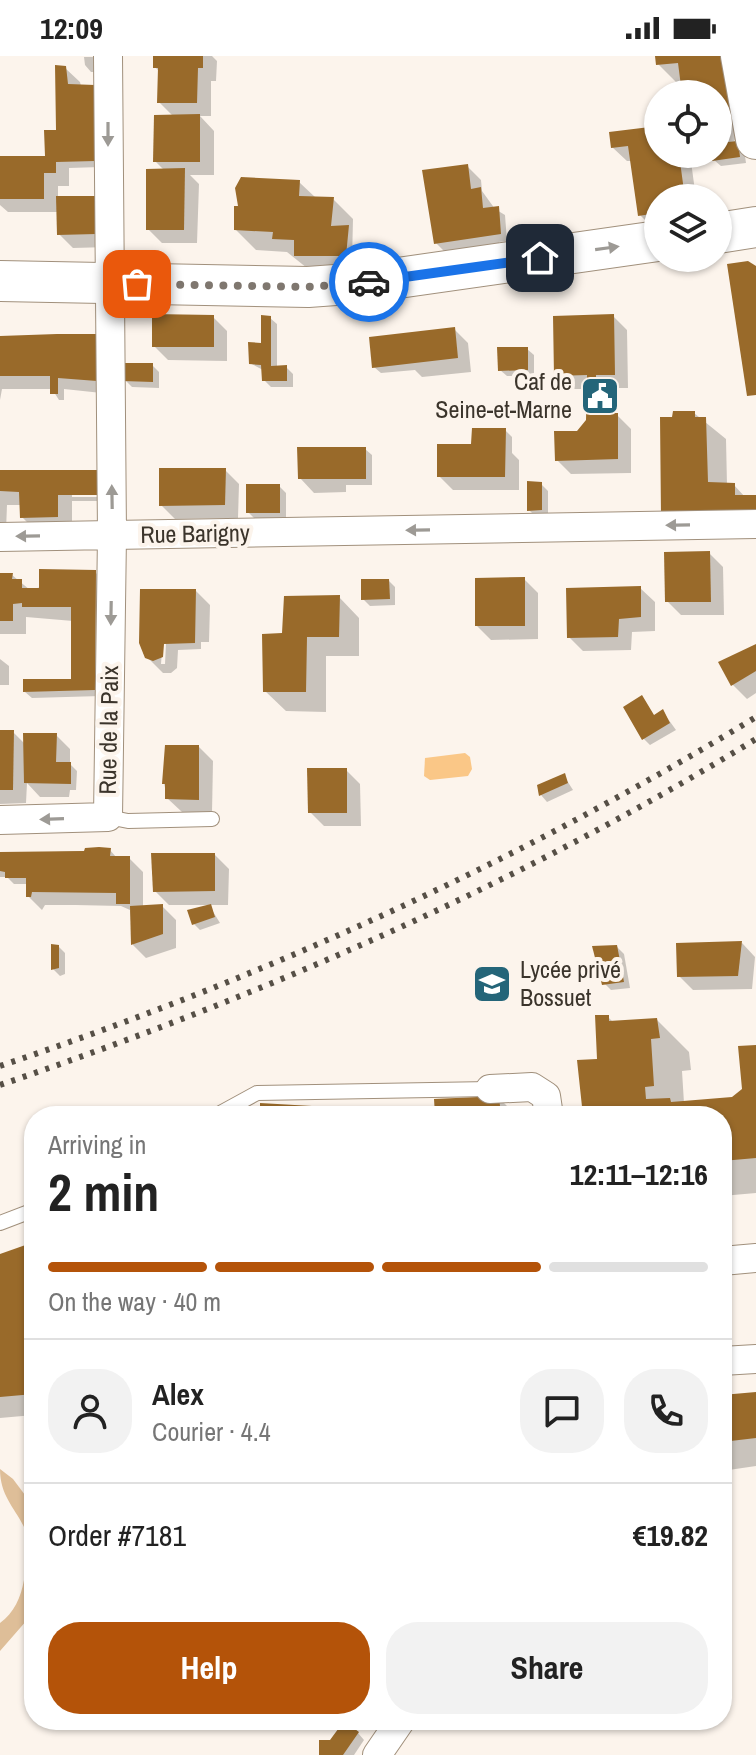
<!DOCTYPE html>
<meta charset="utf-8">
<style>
:root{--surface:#fff;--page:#f2f2f2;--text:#222;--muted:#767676;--line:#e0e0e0;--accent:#b45309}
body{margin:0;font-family:"Archivo Narrow",sans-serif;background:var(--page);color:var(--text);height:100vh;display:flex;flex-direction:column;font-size:30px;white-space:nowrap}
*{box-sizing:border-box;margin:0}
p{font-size:26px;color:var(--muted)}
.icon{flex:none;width:44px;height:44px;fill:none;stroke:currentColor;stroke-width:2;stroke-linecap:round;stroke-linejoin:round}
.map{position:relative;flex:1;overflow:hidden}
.side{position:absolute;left:24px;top:1050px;width:708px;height:624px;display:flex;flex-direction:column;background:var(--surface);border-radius:32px;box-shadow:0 2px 6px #0004}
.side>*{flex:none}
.tools{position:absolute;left:644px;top:24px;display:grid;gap:16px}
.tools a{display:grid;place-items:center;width:88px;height:88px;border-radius:50%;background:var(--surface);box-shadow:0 2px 6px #0004;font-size:40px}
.pin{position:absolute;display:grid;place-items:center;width:68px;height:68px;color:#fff;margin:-34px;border-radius:16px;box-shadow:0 4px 12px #0006}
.courier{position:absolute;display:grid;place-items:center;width:80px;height:80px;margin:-40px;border:6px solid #1a73e8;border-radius:50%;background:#fff;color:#222;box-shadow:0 2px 10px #0007}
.summary em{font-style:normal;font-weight:800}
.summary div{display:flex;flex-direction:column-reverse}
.summary{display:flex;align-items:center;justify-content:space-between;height:136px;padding:0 24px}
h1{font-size:52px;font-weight:800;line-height:60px}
.bar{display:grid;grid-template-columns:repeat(4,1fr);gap:12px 8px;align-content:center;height:96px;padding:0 24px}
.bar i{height:10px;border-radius:6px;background:var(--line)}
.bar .active{background:var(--accent)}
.bar p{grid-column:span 4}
.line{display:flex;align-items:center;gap:20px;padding:0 24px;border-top:2px solid var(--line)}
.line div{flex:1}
.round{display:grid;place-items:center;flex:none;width:84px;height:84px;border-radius:32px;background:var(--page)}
.primary-button{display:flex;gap:16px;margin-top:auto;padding:16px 24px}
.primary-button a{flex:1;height:92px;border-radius:32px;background:var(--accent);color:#fff;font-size:32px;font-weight:800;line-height:92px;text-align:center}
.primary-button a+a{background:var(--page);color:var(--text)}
.status{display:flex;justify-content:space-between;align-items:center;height:56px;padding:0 40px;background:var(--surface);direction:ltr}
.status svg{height:22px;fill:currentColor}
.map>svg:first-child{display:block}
.green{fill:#debe98}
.water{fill:#fac787}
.shadow{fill:#0003;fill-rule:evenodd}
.building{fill:#996a2a}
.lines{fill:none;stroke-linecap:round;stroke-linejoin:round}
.lane-casing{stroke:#a1907c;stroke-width:16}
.street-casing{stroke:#a1907c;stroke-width:30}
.secondary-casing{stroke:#a1907c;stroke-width:42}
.lane{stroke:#fff;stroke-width:14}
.street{stroke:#fff;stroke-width:28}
.secondary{stroke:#fff;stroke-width:40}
.rail{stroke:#564f46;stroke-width:6;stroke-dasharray:4 8;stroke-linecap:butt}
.oneway{fill:#9d9a95}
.done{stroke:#7f776f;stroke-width:8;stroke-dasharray:0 14.4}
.route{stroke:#1a73e8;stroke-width:10}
.labels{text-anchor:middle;stroke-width:8;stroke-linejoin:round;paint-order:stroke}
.poi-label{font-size:24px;fill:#3b342b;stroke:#fcf4ec;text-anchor:end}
.street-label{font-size:24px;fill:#3b342b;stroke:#fcf4ec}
</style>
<div class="status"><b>12:09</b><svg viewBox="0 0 49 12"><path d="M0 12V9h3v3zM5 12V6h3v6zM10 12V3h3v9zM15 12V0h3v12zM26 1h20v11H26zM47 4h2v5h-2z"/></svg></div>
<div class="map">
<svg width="756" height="1699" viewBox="0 0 756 1699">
<rect width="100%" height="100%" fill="#fcf4ec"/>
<path class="green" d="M0 1413 13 1423 34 1451V1556L0 1595V1567C14 1557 21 1541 24 1524 27 1513 33 1498 30 1487 22 1456 0 1446 0 1413Z"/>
<path class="water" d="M465 697 470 701 472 713 468 720 430 724 424 720 425 702Z"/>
<g class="shadow">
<path d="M155 0H212L217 5 216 25H211V60H200L214 75V119H190L199 128 197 187H162L148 173 164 114 155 105 174 61 159 46 160 16 155 11Z"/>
<path d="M657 0H738L754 82 734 84 744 93 746 107 721 110 714 104 713 98H718V38H683L682 28H678L658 8Z"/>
<path d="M84 1H94L101 8V16H91L85 9Z"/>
<path d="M65 12 80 26 101 111 69 112V130H58V142H94L109 157V191L73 192 59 178 58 156H8L0 149V102H47L58 77Z"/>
<path d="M658 72V98H690L695 135 702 134 710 142H658V172L654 173 640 159 632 105H627L612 91Z"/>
<path d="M467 110 481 124 482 135 495 153 505 159 507 185 499 186 500 194 450 201 436 187Z"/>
<path d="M299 126 316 142 333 143 353 163 352 206H348L347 220H317L287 196 256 194 236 174Z"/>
<path d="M613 260 627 274 628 332H602V359H617L631 373V417L571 418 557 404 588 365 589 333H570L556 319Z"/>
<path d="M213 261 227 275V305L168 304 154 290Z"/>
<path d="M270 262 277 268V311H286L293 318V331H271L264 324 263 314 250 307 263 289Z"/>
<path d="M454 273 468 287 471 316 422 321 415 314 381 317 374 311Z"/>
<path d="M0 280H97L111 338 64 333V344H59L52 333H2L0 344Z"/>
<path d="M527 293 534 299V320H507L500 314Z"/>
<path d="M152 309 159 316V332L132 331 125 324Z"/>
<path d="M694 357 726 383 727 429H734L745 441H756L683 479Z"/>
<path d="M505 374 512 381V397L519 404V434H453L439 420 477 390Z"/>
<path d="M365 393 372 399V429H346V436L314 437 300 422Z"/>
<path d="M225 414 239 428 238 462 175 463 161 449Z"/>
<path d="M0 416 72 437V441H104V445H72V474L36 475 22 461V449H7L6 475H0Z"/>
<path d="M541 428 548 435V460L536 461 529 454Z"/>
<path d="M279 430 286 437V463H255L248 456Z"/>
<path d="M709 497 723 511 724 559H681L667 545Z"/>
<path d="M95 516 109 530 101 640 32 642 25 636 76 625 73 565 26 561V578H0V519H12L30 534Z"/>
<path d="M524 523 538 537V583L491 584 477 570Z"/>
<path d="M389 525 395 531V549L370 550 363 543Z"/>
<path d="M640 532 655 546V575L632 576 631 594 583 595 569 581Z"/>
<path d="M196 535 210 549 209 586H201V593L178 594 177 612 171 617H163L143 597ZM163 583 166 587 165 608H161Z"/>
<path d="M339 541 359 562V600H326V656L286 655 265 635 284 579Z"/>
<path d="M756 589V637L747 643 733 629 721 607Z"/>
<path d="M0 603 9 610V629H0Z"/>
<path d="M641 642 655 661 663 656 676 674 650 689 643 682Z"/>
<path d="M0 676H13L26 689 56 679 70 693V708L77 715 76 734H70L69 741H40L27 727 26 747 0 748Z"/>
<path d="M199 691 213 705 212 757 182 756 167 742 164 727Z"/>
<path d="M346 714 360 728 361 770H324L310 756Z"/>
<path d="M564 720 573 734 547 746 541 739 540 730Z"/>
<path d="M110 794 116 801 129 802 143 816V851L162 850 176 864V892L146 902 133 889 130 854 121 850 75 849H45L42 854 28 840V828H14L7 821H0V798Z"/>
<path d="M215 799 229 813 228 849H209L220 867 200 874 194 868 208 849H169L155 835Z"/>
<path d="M742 887 755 901 752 933 693 934 679 920Z"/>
<path d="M58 890 65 897V918L60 920 53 913Z"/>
<path d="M617 891 624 898 630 932 611 934 604 927Z"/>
<path d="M608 961 614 967 657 964 689 996 691 1014 682 1015 684 1047 733 1043 744 1034 756 991V1137L722 1140V1060H585Z"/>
<path d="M499 1042 517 1060H437Z"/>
<path d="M34 1188V1359L0 1362V1200Z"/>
<path d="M756 1337V1410L722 1415V1340Z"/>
<path d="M358 1677 364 1684 354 1699H321Z"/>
</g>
<g class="building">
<path d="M153 0H203V12H198L197 47H157L158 12H153Z"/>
<path d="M655 0H722L734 62 718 64V38H682L678 7 656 9Z"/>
<path d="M55 9 66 10 68 28 95 29V105L56 106V117H44V143H0V100H45L44 74H56Z"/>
<path d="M200 58V106H153L154 59Z"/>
<path d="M658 70V98H679L684 135 703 132 704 142H658V157L638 160 628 90 611 92 609 76Z"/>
<path d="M738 85 740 101 712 105 711 98H718V87Z"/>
<path d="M468 108 471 133 481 131 483 152 499 150 501 178 434 188 422 114Z"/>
<path d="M185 112 184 174H146V113Z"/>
<path d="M241 121 300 124 299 140 334 141 331 170 349 169 346 200H294V184L272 183 273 176 234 174V150H238L235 132Z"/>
<path d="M56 140H95L96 178 57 179Z"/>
<path d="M748 205 756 210V339L747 340 727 208Z"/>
<path d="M152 258 214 259V291H152Z"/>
<path d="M614 258 615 319H596V357H618V403L555 405 554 375H577L586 364 587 319 554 320 553 260Z"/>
<path d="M261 259 271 260V310L287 309V325H262L261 309 249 308 248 286 261 287Z"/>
<path d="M455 271 458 302 372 312 369 281Z"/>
<path d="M57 278H97V325L58 322V338H50V320H0V280Z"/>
<path d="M497 291H528V314L498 315Z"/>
<path d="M123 307H153V326L123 325Z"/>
<path d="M673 355H695V361H706L708 426 735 427V439H756V459H661L660 361H672Z"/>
<path d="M472 372H506L505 421H437V388H471Z"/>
<path d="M297 391H366V423H298Z"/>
<path d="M159 412H226L225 449 159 450Z"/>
<path d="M0 414H98V439H58V461L20 462 19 436 0 435Z"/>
<path d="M527 425 542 426V454L527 455Z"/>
<rect x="246" y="428" width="34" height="29"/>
<path d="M710 495 711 546H665L664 496Z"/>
<path d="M39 513 96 514 95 634 23 636V623H71V551H22V547L13 548V565H0V517H13L12 523H22V532H39Z"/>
<path d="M525 521V570H475V522Z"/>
<path d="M361 523H389L390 543 361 544Z"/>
<path d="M641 530V561L619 563 618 581 567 582 566 532Z"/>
<path d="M140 533H196L195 587 164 588 163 601 153 605 145 602 139 587Z"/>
<path d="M340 539 339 581H307L306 636H263L262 578 282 577 284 540Z"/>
<path d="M756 588V615L731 630 718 606Z"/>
<path d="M642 639 654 659 663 653 670 667 642 684 623 651Z"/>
<path d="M0 674H14L13 734H0Z"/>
<path d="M23 677H57L56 706H71V728L24 727Z"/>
<path d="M165 689H199V744L165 743V728H162Z"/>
<path d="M307 712H347V757H308Z"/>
<path d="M565 717 568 727 539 740 537 729Z"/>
<path d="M99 791 111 792 110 800H130V848H116V837L32 836 31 841H26V822H5V816L0 815V796L84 795 85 792Z"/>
<path d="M151 797H215V835L153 836Z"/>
<path d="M163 848V878L131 889 130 850Z"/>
<path d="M211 848 215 861 192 869 187 854Z"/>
<path d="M742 885 738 920 677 921 676 887Z"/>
<path d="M51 888 59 889V912L51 914Z"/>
<path d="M617 889 624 926 602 929 592 890Z"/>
<path d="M595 959H609V965L657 962 660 982 651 983 654 1030 645 1031 646 1043 670 1042 671 1046 732 1041 742 1033 738 990 756 989V1102L722 1105V1060H583L577 1004 597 1003Z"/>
<path d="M499 1040 501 1060H435L434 1043Z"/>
<path d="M260 1047 312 1050 313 1060H260Z"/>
<path d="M34 1186V1338L0 1341V1198Z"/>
<path d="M756 1336V1382L722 1386V1339Z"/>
<path d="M344 1665 359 1676 343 1699H319V1684H330Z"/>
</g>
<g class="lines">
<g class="lane-casing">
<g id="lane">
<path d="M108 761 128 765 212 763"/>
<path d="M215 1060 257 1037 490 1033"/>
<path d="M0 1167 34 1154"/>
</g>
</g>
<g class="street-casing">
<g id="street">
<path d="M108 0 112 479 756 468"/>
<path d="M0 481 112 479 108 761 0 764"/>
<path d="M490 1033 532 1031 546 1040 549 1060"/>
<path d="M722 1205 756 1202"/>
<path d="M722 1305 756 1303"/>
<path d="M377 1699 401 1664"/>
</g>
</g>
<g class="secondary-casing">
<g id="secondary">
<path d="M741 0 756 83"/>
<path d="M718 177 756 171"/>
<path d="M0 225 308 231 363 227 658 185"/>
</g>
</g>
<use href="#lane" class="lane"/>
<use href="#street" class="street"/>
<use href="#secondary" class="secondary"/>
<g class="rail">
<path d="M0 1010C265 921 517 807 756 661"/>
<path d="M0 1029C264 939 518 829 756 683"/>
</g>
</g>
<defs><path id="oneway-solid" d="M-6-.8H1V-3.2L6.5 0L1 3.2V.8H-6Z" transform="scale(2)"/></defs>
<g class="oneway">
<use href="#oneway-solid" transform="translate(108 78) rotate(90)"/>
<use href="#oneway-solid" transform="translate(607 192) rotate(-8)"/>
<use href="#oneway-solid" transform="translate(112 441) rotate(-91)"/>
<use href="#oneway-solid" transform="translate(678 469) rotate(179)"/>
<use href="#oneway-solid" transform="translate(418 474) rotate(179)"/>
<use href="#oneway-solid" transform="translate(28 480) rotate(179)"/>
<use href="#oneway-solid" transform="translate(111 557) rotate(91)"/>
<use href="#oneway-solid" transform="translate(52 763) rotate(178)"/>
</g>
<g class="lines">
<path class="done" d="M137 228 308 231 369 226"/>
<path class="route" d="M369 226 540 202"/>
</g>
<defs>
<g id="civic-square" transform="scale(2)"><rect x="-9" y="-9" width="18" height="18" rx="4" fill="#246579" stroke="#fcf4ec"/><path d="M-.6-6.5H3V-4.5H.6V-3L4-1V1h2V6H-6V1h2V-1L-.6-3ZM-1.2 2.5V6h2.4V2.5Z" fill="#fff"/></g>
<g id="school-square" transform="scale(2)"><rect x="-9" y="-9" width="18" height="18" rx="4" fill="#246579" stroke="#fcf4ec"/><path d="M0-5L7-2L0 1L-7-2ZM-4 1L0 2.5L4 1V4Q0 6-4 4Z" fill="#fff"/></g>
</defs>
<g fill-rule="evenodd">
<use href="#civic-square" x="600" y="340"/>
<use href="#school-square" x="492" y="928"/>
</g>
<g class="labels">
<g class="poi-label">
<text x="572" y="334">Caf de<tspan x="572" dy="28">Seine-et-Marne</tspan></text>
<text x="520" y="922" text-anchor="start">Lycée privé<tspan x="520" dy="28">Bossuet</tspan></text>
</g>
<g class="street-label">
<text transform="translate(195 478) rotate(-1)" y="8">Rue Barigny</text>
<text transform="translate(109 674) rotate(-89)" y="8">Rue de la Paix</text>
</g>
</g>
</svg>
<div class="tools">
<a><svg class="icon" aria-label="locate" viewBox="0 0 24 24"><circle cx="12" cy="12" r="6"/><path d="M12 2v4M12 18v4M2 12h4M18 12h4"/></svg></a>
<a><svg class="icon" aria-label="layers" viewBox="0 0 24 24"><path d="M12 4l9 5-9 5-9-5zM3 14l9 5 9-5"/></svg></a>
</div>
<div class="pin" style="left:137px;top:228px;background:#ea580c"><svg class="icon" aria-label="bag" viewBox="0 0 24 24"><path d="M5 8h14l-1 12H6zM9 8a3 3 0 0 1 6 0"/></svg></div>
<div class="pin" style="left:540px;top:202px;background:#1f2937"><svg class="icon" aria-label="home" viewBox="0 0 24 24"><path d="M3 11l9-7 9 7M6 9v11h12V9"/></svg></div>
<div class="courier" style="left:369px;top:226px"><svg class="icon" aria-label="car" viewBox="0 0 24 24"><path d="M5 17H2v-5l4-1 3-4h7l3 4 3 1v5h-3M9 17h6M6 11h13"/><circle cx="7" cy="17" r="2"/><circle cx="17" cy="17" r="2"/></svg></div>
<section class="side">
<div class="summary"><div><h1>2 min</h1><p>Arriving in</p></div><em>12:11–12:16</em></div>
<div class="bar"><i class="active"></i><i class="active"></i><i class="active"></i><i></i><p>On the way · 40 m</p></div>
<div class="line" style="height:144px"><a class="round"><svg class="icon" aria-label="person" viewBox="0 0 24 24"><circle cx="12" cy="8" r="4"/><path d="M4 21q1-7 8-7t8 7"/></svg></a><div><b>Alex</b><p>Courier · 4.4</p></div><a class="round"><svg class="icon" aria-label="chat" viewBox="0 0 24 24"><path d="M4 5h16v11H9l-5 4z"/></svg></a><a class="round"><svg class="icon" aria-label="phone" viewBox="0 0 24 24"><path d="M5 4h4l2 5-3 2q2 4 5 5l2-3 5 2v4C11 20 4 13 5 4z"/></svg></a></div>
<div class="line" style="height:104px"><div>Order #7181</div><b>€19.82</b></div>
<div class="primary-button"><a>Help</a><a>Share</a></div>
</section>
</div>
